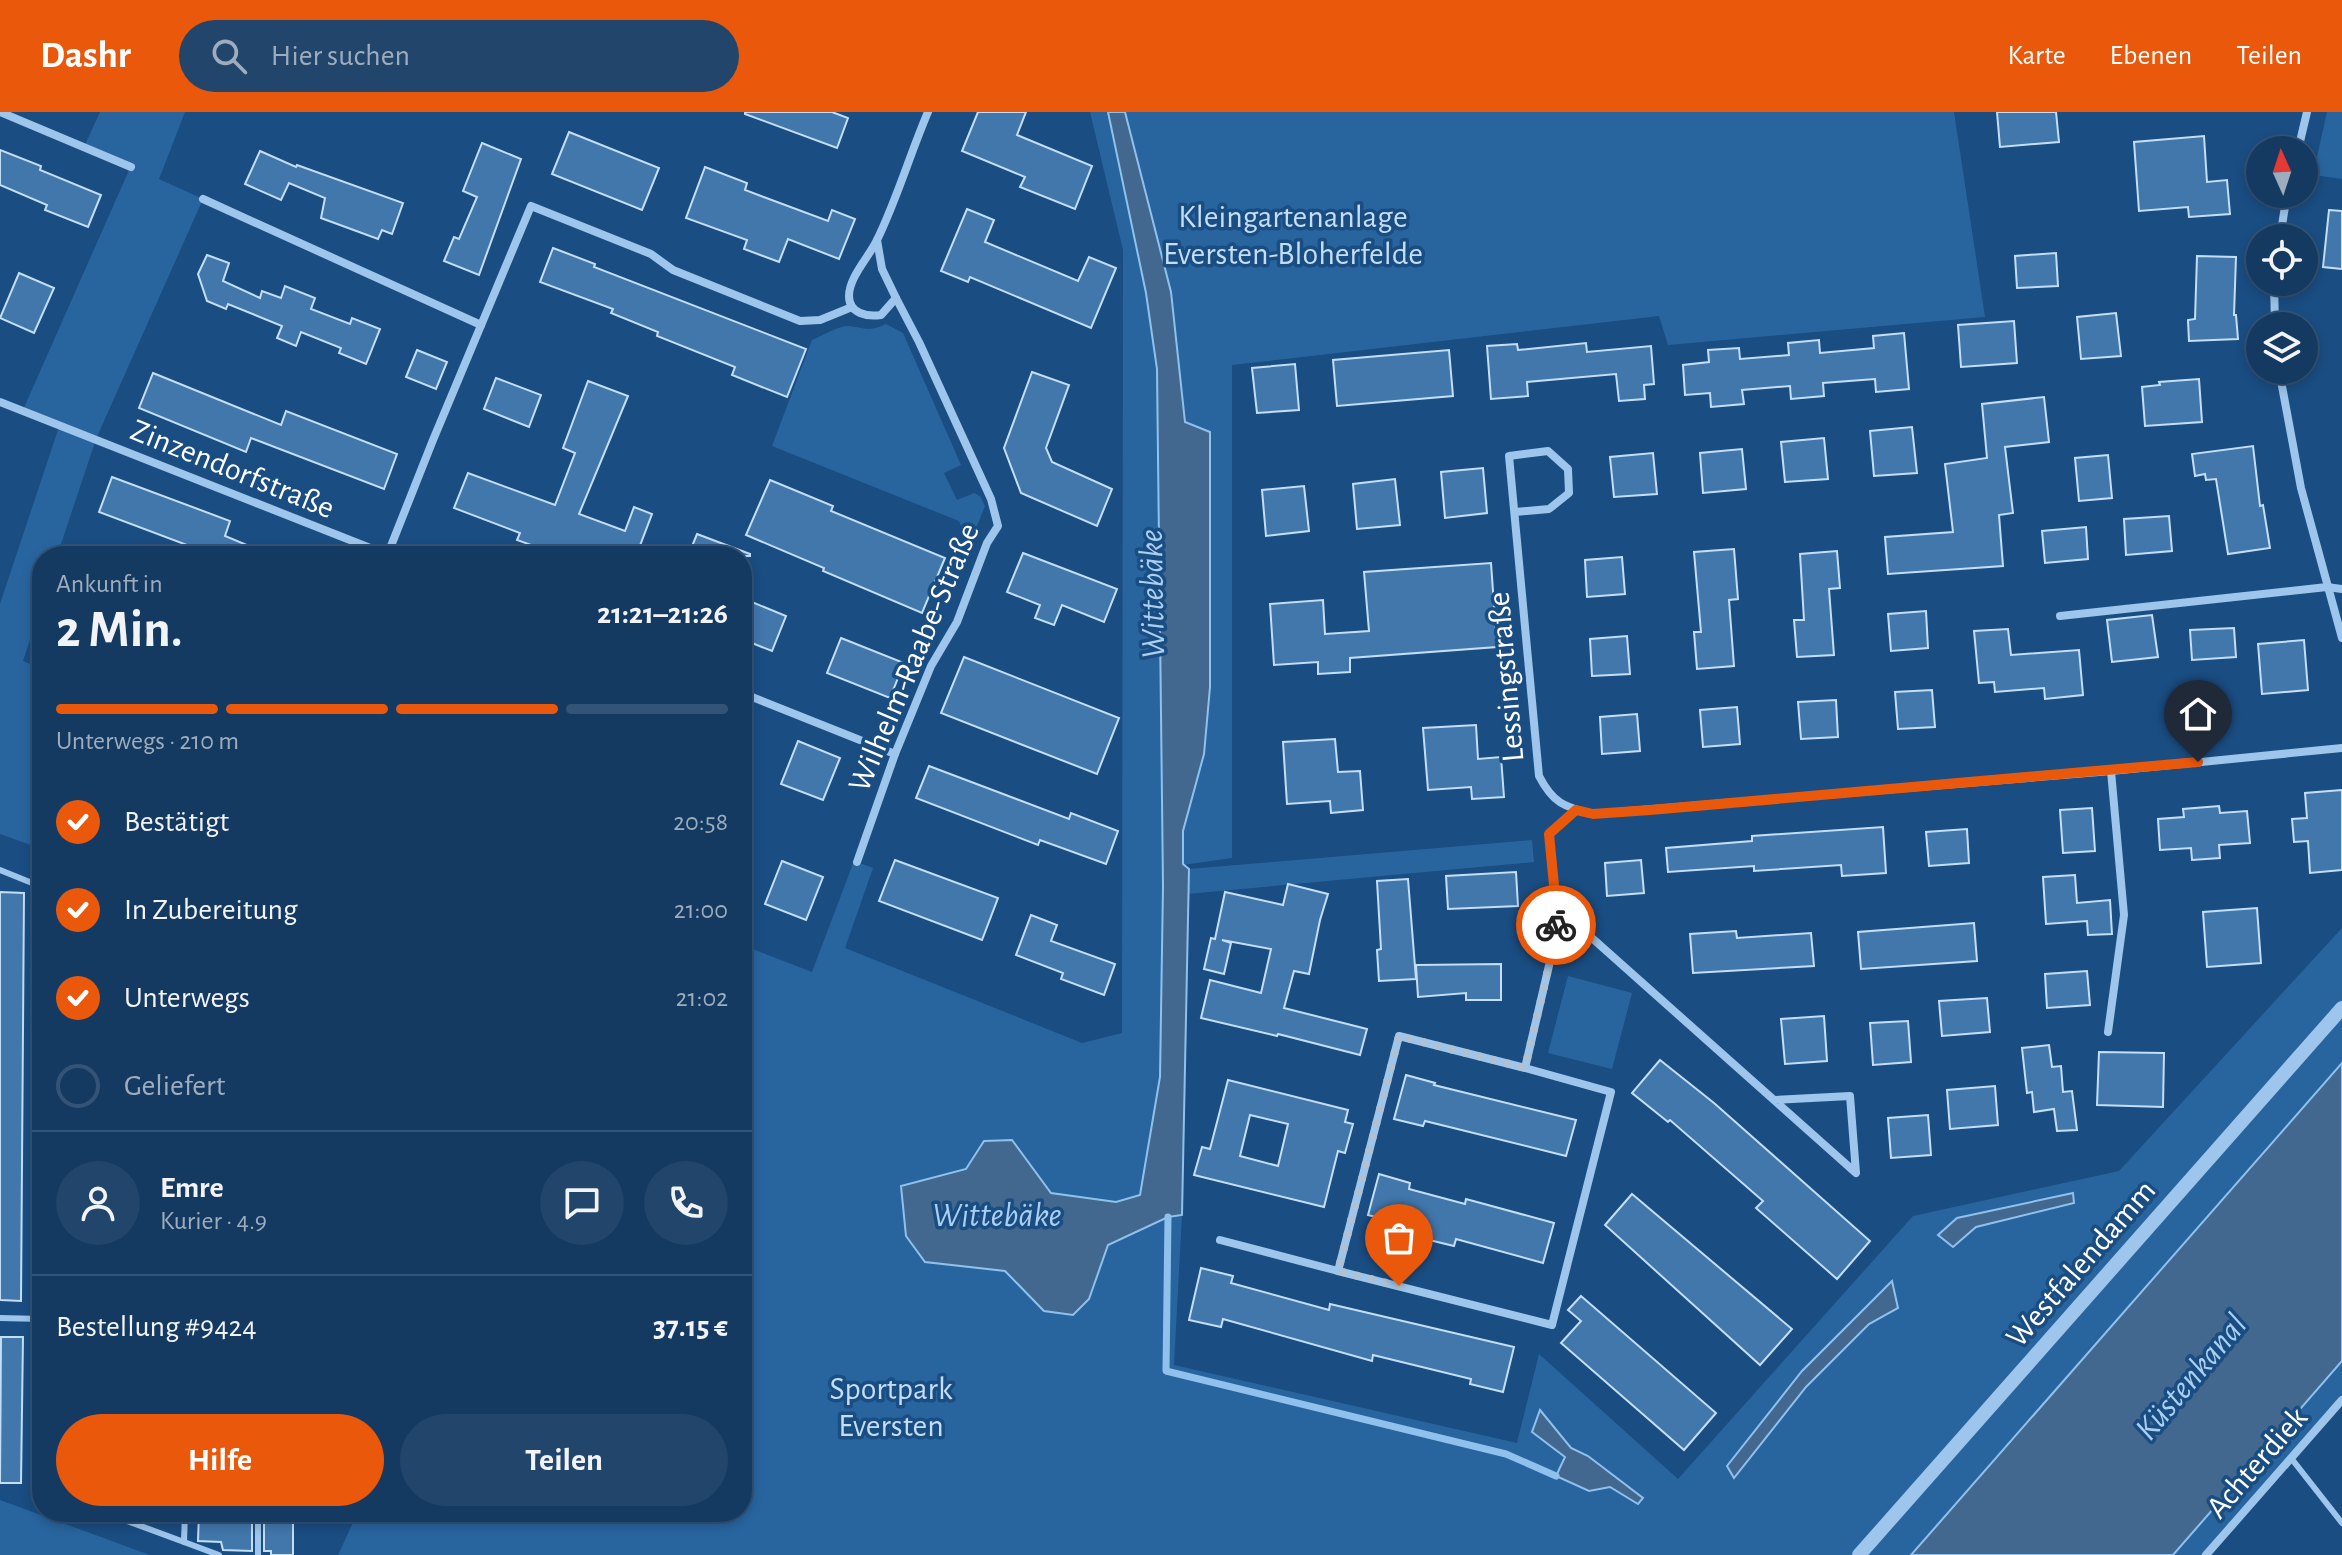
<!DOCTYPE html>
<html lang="de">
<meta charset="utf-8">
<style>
:root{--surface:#143a62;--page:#21456b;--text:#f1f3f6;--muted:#9dadbe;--line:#335477;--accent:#ea580c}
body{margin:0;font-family:"Alegreya Sans",sans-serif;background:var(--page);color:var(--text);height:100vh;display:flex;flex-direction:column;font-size:30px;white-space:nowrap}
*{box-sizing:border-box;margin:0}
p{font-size:26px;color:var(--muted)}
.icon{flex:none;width:44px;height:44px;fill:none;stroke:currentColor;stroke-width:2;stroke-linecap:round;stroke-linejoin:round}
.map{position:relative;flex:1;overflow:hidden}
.panel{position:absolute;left:32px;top:434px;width:720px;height:976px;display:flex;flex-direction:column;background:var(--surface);border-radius:32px;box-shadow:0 4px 12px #0003,0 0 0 2px var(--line)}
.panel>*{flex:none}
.needle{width:52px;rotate:357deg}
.controls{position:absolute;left:2246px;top:24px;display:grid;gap:16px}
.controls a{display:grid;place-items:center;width:72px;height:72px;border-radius:50%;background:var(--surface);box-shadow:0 4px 12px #0003,0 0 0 2px var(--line);font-size:40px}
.pin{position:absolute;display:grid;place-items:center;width:68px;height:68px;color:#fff;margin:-82px -34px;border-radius:50% 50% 50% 0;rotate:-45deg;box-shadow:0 0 8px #0007}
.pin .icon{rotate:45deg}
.courier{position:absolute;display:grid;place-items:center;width:80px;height:80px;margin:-40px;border:6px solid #ea580c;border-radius:50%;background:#fff;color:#222;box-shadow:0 2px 10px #0007}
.overview em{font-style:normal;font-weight:600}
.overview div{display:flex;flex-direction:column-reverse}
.overview{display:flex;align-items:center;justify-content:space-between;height:136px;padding:0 24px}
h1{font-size:52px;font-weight:600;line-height:60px}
.bar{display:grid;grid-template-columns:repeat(4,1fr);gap:12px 8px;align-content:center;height:96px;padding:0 24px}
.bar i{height:10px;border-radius:6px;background:var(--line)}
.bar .active{background:var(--accent)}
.bar p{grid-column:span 4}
.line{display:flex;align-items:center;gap:20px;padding:0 24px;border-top:2px solid var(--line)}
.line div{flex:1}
.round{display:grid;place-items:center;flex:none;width:84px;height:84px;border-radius:42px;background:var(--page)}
ol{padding:0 24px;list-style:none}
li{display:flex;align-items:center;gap:24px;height:88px}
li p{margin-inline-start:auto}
li .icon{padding:8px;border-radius:50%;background:var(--accent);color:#fff;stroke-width:4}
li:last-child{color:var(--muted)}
li i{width:44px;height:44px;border:4px solid var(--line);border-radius:50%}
.primary-button{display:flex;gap:16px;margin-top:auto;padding:16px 24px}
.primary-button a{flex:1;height:92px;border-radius:48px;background:var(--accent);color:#fff;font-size:32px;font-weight:600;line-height:92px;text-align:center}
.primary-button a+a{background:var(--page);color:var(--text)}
header{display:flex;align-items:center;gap:48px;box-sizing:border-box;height:112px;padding:0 40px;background:var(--accent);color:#fff}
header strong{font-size:38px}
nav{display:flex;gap:44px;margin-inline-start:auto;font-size:28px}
.search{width:560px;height:72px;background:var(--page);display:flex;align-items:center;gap:20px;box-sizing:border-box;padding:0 28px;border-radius:44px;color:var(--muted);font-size:30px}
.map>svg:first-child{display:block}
.green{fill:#28659f}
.water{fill:#42688f;stroke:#90c1ed;stroke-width:2}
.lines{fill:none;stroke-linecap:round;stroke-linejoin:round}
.stream{stroke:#90c1ed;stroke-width:7}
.building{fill:#4277ac;stroke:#c3def8;stroke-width:2;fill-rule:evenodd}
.service{stroke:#9ec5eb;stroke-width:6}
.minor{stroke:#9ec5eb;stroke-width:8}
.tertiary{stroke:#9ec5eb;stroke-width:14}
.done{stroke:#afc1d3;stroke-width:8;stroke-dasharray:0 14.4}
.route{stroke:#ea580c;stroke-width:10}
.labels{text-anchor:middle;stroke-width:7;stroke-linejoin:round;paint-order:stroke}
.park-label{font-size:32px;fill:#c3def8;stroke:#1a4d82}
.street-label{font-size:32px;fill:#fff;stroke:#1a4d82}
.water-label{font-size:34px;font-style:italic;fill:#a9cff3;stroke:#1a4d82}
</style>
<header>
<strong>Dashr</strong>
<div class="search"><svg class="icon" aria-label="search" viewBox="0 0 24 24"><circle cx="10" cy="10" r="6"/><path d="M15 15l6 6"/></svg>Hier suchen</div>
<nav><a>Karte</a><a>Ebenen</a><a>Teilen</a></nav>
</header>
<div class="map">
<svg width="2342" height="1443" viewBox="0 0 2342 1443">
<rect width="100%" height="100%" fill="#1a4d82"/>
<g class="green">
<path d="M100 0H185L159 67 203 87 96 327 57 444H42V491L23 549 42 557V737L0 722V492L59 315 23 298 130 56 84 35Z"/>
<path d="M1090 0H1108L1146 181 1157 257 1163 774 1160 965 1140 1083 1116 1090 1050 1081 1012 1028 966 1057 901 1074 925 1150 1005 1159 1044 1198 1089 1187 1108 1133 1168 1105 1182 1103 1174 1253 1517 1331 1539 1242 1678 1367 1913 1104 2119 1059 2342 816V951L1911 1443H338L358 1400H742V833L812 860 854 749 873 756 845 836 1082 931 1122 921 1123 138Z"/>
<path d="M1125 0H1954L1985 205 1668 233 1659 204 1232 253V746L1183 753V719L1204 642 1210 575V320L1185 310 1171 180Z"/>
<path d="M2327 0H2342V67L2313 63Z"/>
<path d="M886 212 903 221 961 353 944 361 957 388 974 381 980 384 985 394 977 414 968 417 961 414 959 409 772 334 812 228C822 224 839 213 849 214 864 216 871 220 886 212Z"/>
<path d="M1532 728 1534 750 1187 782 1189 757Z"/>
<path d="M1568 864 1632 881 1612 957 1548 941Z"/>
<path d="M2342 1249V1288L2206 1443H2173Z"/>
<path d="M0 1388 150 1443H0Z"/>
</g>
<g class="water">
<path d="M1108 0H1125L1171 180 1185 310 1210 320V575L1204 642 1183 719V752L1189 757 1182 1103 1168 1105 1108 1133 1089 1187 1073 1203 1044 1199 1005 1159 925 1150 906 1124 901 1074 966 1057 984 1029 1012 1028 1051 1081 1116 1090 1140 1083 1160 965 1163 774 1157 257 1146 181Z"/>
<path d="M2342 951V1249L2173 1443H1911Z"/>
<path d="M2073 1081 2074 1091 1976 1115 1953 1135 1938 1123 1957 1106Z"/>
<path d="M1892 1169 1898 1196 1869 1212 1806 1275 1734 1366 1727 1354 1802 1259Z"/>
<path d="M1540 1298 1571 1336 1588 1344 1643 1386 1638 1392 1610 1375 1589 1379 1556 1364 1565 1345 1532 1320Z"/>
</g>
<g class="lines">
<path class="stream" d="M1168 1105 1166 1259 1506 1342 1556 1364"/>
</g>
<g class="building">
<path d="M745 0H832L848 6 837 36 745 2Z"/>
<path d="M978 0H1026L1017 23 1092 54 1075 97 1020 75 1025 65 962 39Z"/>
<path d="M1997 0H2056L2059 30 2000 35Z"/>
<path d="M569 20 659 56 642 98 552 62Z"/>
<path d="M2204 24 2207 70 2227 68 2230 102 2189 105 2188 95 2139 99 2134 30Z"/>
<path d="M482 31 521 47 479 163 444 149 454 125 459 127 477 85 463 79Z"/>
<path d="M0 38 41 54 40 58 101 83 88 115 45 98 47 93 0 73Z"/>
<path d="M260 39 296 55 297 53 403 91 392 122 382 118 378 127 321 106 325 86 289 71 281 88 245 72Z"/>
<path d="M705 55 747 71 745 78 828 109 832 98 855 107 839 147 788 127 779 150 744 137 747 128 686 106Z"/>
<path d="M967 97 994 108 985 130 1078 169 1089 145 1116 156 1091 216 970 165 968 170 941 159Z"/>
<path d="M2329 98 2342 99V157L2323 155Z"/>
<path d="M553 136 595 152 594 155 806 237 787 285 732 263 735 255 657 224 658 220 611 201 613 197 540 170Z"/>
<path d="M2056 141 2058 174 2017 176 2015 144Z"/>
<path d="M207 143 229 151 223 169 260 186 262 179 281 186 285 174 315 186 311 197 350 212 352 206 380 217 366 252 339 241 341 236 301 220 296 234 277 226 282 214 228 192 226 197 207 189 198 162Z"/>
<path d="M2197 144 2236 145 2234 203H2236L2238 227 2189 229 2188 208 2195 207Z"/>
<path d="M19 161 54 176 34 221 0 206Z"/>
<path d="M2116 201 2121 244 2081 247 2077 205Z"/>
<path d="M2014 209 2017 251 1961 255 1958 213Z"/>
<path d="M1904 221 1909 277 1876 280 1875 267 1823 271 1824 284 1791 287 1790 274 1742 278 1744 292 1711 295 1710 281 1685 283 1683 253 1709 250 1708 238 1739 236 1740 247 1789 243 1788 231 1819 228 1820 241 1874 236 1873 224Z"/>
<path d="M1586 231 1587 240 1651 234 1654 272 1644 273 1645 287 1619 289 1616 262 1527 270 1528 284 1491 287 1487 234 1517 232 1518 238Z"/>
<path d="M417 238 447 250 436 277 406 265Z"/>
<path d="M1449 238 1453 284 1337 294 1333 248Z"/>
<path d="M1295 252 1299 298 1257 301 1252 256Z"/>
<path d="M1032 260 1069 273 1046 336 1052 350 1112 377 1097 414 1021 381 1004 336Z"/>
<path d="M153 261 281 313 286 299 397 342 384 377 251 326 246 340 139 296Z"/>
<path d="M496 266 541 283 529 315 484 297Z"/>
<path d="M2199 267 2202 310 2145 314 2142 275 2160 273 2159 270Z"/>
<path d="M588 269 628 284 579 402 625 419 634 395 652 402 636 444H578L558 436 556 442 517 428 520 421 454 396 468 361 555 393 575 341 563 336Z"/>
<path d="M2044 285 2049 330 2005 335 2013 401 1999 403 2003 454 1888 462 1885 425 1953 420 1945 352 1987 346 1982 292Z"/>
<path d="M1912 315 1917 361 1874 364 1870 319Z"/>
<path d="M1824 326 1828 367 1785 370 1781 330Z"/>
<path d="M2253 334 2260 394 2263 393 2270 436 2228 442 2216 367 2206 368 2205 362 2195 364 2192 342Z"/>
<path d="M1742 337 1746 377 1703 381 1700 341Z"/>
<path d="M1653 341 1657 382 1614 385 1610 345Z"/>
<path d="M2108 343 2112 386 2079 389 2075 346Z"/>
<path d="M1483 356 1487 401 1445 406 1441 360Z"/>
<path d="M112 365 230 409 225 424 273 444H216L99 400Z"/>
<path d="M1395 367 1400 413 1357 417 1353 372Z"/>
<path d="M770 368 833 394 831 399 945 446 922 501 823 459 824 456 746 423Z"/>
<path d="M1304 374 1309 419 1266 424 1262 378Z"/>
<path d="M2169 404 2172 439 2126 443 2124 407Z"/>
<path d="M2086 415 2088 447 2045 451 2042 419Z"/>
<path d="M697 422 750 442V444H688Z"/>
<path d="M1734 437 1738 487 1729 488 1734 554 1697 557 1694 520H1701L1694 440Z"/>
<path d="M1837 439 1840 476 1829 477 1834 543 1797 545 1794 508H1804L1800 442Z"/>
<path d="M1023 441 1117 477 1104 510 1062 493 1054 513 1035 506 1040 493 1007 480Z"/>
<path d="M1622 445 1625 482 1587 485 1585 448Z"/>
<path d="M1491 451 1497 535 1350 546V560L1318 562V550L1274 553 1270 492 1323 488 1325 522 1369 519 1364 460Z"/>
<path d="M742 486 786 504 772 539 742 527Z"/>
<path d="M1926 499 1928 536 1891 539 1888 502Z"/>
<path d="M2152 503 2158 545 2112 550 2107 508Z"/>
<path d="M2234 516 2236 545 2192 548 2190 518Z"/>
<path d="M2008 517 2011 543 2079 538 2083 583 2045 587 2044 576 1995 580 1994 570 1979 571 1974 519Z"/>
<path d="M1627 524 1630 562 1592 564 1590 527Z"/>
<path d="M841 526 904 551 890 586 827 561Z"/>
<path d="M2304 528 2308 578 2262 582 2258 532Z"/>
<path d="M964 545 1119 606 1097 662 941 601Z"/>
<path d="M1932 578 1935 615 1898 617 1895 580Z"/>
<path d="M1836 588 1838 625 1801 627 1798 590Z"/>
<path d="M1737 595 1740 632 1703 635 1700 598Z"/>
<path d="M1637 602 1640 639 1602 642 1600 605Z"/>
<path d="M1476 613 1478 647 1501 645 1504 685 1472 687 1471 675 1428 678 1423 616Z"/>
<path d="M1335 627 1338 660 1360 659 1363 698 1331 701 1330 689 1287 692 1283 630Z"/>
<path d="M798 629 840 646 823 688 781 672Z"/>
<path d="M929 654 1069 707 1071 701 1118 719 1106 752 1040 728 1038 733 916 686Z"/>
<path d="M2342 678V758L2310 761 2308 729 2294 730 2292 707 2307 706 2305 681Z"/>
<path d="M2219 694 2220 701 2247 699 2250 731 2219 733 2220 746 2192 748 2191 736 2160 738 2158 707 2184 705 2183 697Z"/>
<path d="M2092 696 2095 739 2063 741 2060 698Z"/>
<path d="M1883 715 1886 761 1842 764 1841 753 1754 759V754L1668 760 1666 736 1752 729V724Z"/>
<path d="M1967 717 1969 751 1929 754 1926 720Z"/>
<path d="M895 748 998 786 982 828 879 789Z"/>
<path d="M1641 748 1644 781 1607 784 1605 751Z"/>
<path d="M782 749 823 765 806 808 765 792Z"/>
<path d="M1516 760 1518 794 1448 797 1446 764Z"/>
<path d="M2075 763 2077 791 2110 788 2112 822 2088 823 2087 809 2046 812 2043 765Z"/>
<path d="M1408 767 1416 867 1379 869 1377 838 1381 837 1377 769Z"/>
<path d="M1288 772 1328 782 1320 808 1309 862 1294 859 1284 896 1367 917 1360 943 1278 922 1277 924 1201 906 1210 868 1261 881 1271 837 1222 828 1231 831 1224 862 1204 857 1211 826 1215 827 1225 780 1283 793Z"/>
<path d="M0 780 24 781 21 1189 0 1188Z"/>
<path d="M2257 796 2261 851 2207 855 2203 800Z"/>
<path d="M1031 803 1057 813 1051 829 1115 852 1104 883 1061 867 1063 861 1016 843Z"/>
<path d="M1974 811 1977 849 1861 857 1858 820Z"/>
<path d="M1736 819 1737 826 1811 821 1814 854 1693 861 1690 822Z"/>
<path d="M1501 852V888H1466V881L1418 885 1416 853Z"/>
<path d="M2087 859 2090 893 2047 896 2045 862Z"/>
<path d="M1987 886 1990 920 1942 924 1939 889Z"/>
<path d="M1824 904 1827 949 1785 952 1781 907Z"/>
<path d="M1908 909 1911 950 1873 953 1870 911Z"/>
<path d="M2049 933 2052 955 2061 954 2063 980 2072 979 2077 1018 2057 1019 2054 997 2034 1000 2032 980 2027 981 2022 936Z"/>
<path d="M2099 940 2164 941 2163 995 2097 993Z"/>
<path d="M1660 948 1714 991 1870 1129 1837 1167 1756 1096 1763 1089 1670 1008 1668 1010 1632 981Z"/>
<path d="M1406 963 1435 971 1434 973 1576 1008 1566 1044 1425 1009 1423 1014 1394 1007Z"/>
<path d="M1228 968 1348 998 1345 1010 1353 1012 1345 1041 1338 1039 1324 1095 1194 1063 1202 1035 1210 1037ZM1250 1003 1288 1012 1278 1054 1240 1044Z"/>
<path d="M1995 974 1998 1013 1950 1017 1947 978Z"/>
<path d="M1928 1003 1931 1043 1891 1046 1888 1006Z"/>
<path d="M1379 1062 1410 1071 1409 1077 1465 1092 1466 1087 1554 1111 1543 1151 1456 1127 1454 1134 1425 1127 1427 1118 1368 1103Z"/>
<path d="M1632 1082 1792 1217 1760 1253 1605 1113Z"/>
<path d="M1201 1156 1233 1164 1231 1171 1329 1198 1330 1192 1514 1235 1503 1280 1470 1272 1471 1267 1373 1243 1372 1249 1223 1207 1221 1215 1189 1208Z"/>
<path d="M1581 1184 1716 1301 1684 1338 1561 1231 1581 1209 1568 1198Z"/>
<path d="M1 1225H23L21 1371H0Z"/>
<path d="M199 1400H252V1439L223 1438 221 1430 198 1429Z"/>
<path d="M264 1400H293V1443H271V1439H264Z"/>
</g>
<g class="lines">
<g class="service">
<path d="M0 758 42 775"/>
<path d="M41 775 36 1377 42 1379"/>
<path d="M0 1206 42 1207"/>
<path d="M2291 1346 2342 1411"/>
<path d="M111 1400V1403L184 1430"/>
<path d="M185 1400 184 1430 219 1443"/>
<path d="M258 1400V1443"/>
</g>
<g class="minor">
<path d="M0 0 131 55"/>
<path d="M2298 38 2307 0"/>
<path d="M203 87 481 213"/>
<path d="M2280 126 2287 82"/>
<path d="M877 128 882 157 896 186 881 203C868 205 849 202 849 184 849 165 869 145 877 128 897 87 910 42 928 0"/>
<path d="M2274 170 2275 214"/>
<path d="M2279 258 2301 376 2342 526"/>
<path d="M0 290 388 443"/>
<path d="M1515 400 1549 397 1569 381 1568 357 1548 339 1509 344 1539 664C1553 691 1564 695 1593 702L2111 659 2342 636"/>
<path d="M387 444 433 328 531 94 651 142 673 158 800 209 820 208 852 195"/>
<path d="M2060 504 2327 475 2342 477"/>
<path d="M742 581 895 642"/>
<path d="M857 750 895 642 931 554 957 510 987 431 998 414 991 387 919 230 896 186"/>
<path d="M1556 794 1856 1061 1850 984 1775 988"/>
<path d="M2108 920 2124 803 2111 659"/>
<path d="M1525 956 1611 980 1552 1213 1338 1159 1399 924 1525 956 1555 828 1556 794 1549 722 1576 698"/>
<path d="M1220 1128 1338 1159"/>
<path d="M2206 1443 2342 1288"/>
</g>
<path class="tertiary" d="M1859 1443 2342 896"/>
</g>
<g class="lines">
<path class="done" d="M1399 1174 1338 1159 1399 924 1525 956 1555 828 1556 813"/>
<path class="route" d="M1556 813V794L1549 722 1576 698 1593 702 1650 698 2198 650"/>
</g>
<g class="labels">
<g class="park-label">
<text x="1293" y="115">Kleingartenanlage<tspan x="1293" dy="37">Eversten-Bloherfelde</tspan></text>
<text x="891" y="1287">Sportpark<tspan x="891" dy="37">Eversten</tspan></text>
</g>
<g class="street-label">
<text transform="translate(233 356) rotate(22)" y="11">Zinzendorfstraße</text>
<text transform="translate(913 545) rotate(-67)" y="11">Wilhelm-Raabe-Straße</text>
<text transform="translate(1505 565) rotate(-95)" y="11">Lessingstraße</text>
<text transform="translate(2080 1151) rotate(-49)" y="11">Westfalendamm</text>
<text transform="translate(2256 1350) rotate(-49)" y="11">Achterdiek</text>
</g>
<g class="water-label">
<text transform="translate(1151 482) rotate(-91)" y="12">Wittebäke</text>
<text x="997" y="1114">Wittebäke</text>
<text transform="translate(2190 1264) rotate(-50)" y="12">Küstenkanal</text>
</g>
</g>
</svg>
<div class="controls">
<a><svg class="needle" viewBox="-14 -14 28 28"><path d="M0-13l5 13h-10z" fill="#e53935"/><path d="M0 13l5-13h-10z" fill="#9dadbe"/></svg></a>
<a><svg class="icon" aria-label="locate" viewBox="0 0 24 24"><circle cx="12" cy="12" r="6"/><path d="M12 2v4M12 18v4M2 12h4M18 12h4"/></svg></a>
<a><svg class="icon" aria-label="layers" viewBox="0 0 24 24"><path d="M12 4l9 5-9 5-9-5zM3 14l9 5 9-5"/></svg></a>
</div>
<div class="pin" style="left:1399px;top:1174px;background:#ea580c"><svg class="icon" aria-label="bag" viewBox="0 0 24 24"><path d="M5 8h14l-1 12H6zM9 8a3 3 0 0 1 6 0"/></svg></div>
<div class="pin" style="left:2198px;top:650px;background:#1f2937"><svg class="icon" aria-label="home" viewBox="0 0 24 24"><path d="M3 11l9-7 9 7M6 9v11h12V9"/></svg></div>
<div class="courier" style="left:1556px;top:813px"><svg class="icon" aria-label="bike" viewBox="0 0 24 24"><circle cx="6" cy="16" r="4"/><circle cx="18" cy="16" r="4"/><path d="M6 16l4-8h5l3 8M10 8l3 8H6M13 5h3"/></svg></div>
<section class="panel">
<div class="overview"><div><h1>2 Min.</h1><p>Ankunft in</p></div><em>21:21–21:26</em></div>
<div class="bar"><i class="active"></i><i class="active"></i><i class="active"></i><i></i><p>Unterwegs · 210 m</p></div>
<ol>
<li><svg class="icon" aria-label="check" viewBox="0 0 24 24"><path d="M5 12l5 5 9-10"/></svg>Bestätigt<p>20:58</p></li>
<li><svg class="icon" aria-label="check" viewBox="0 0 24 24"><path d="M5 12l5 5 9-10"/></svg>In Zubereitung<p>21:00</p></li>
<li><svg class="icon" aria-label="check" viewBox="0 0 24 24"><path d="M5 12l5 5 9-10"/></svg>Unterwegs<p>21:02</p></li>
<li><i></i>Geliefert</li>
</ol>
<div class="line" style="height:144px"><a class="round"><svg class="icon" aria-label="person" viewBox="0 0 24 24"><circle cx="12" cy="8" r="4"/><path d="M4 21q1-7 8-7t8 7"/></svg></a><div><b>Emre</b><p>Kurier · 4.9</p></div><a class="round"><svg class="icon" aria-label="chat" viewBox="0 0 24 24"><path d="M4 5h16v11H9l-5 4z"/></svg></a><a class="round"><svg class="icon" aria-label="phone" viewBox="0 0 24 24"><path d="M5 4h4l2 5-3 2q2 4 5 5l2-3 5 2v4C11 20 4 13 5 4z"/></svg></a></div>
<div class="line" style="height:104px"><div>Bestellung #9424</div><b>37.15 €</b></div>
<div class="primary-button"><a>Hilfe</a><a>Teilen</a></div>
</section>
</div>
